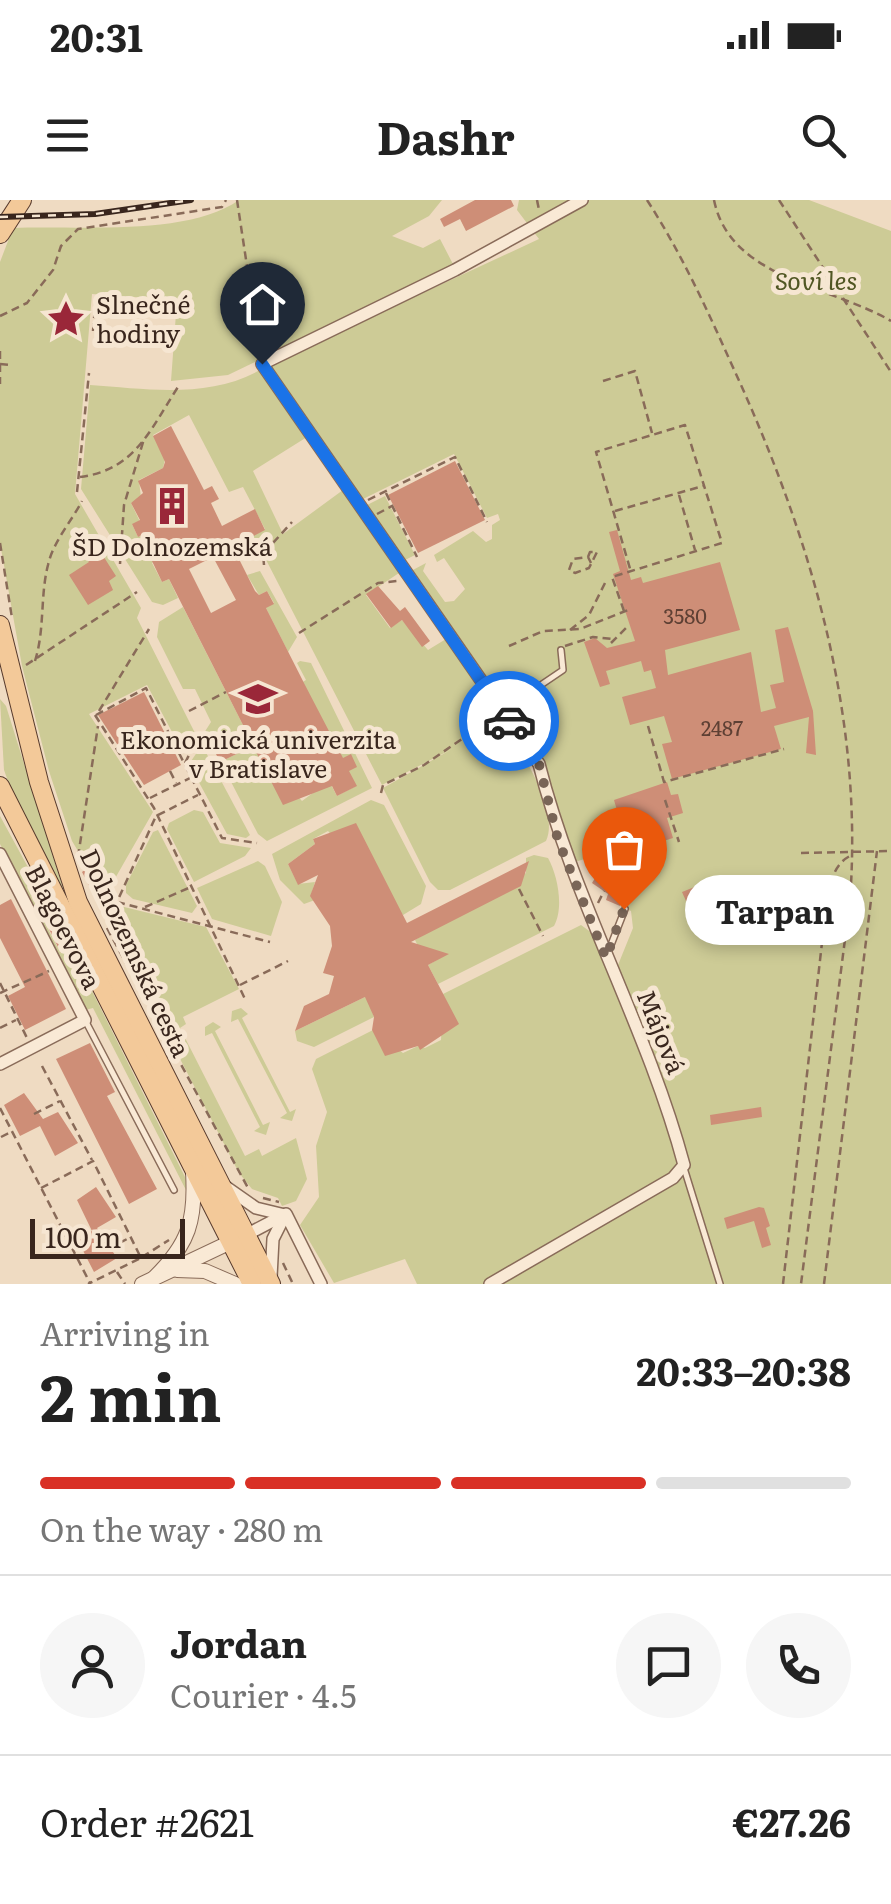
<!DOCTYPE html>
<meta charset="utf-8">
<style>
:root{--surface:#fff;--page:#f6f6f6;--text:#222;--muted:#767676;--line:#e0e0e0;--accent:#d93025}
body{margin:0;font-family:Literata,serif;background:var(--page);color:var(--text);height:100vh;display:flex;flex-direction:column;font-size:38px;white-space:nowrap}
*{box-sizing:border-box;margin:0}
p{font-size:32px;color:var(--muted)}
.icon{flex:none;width:55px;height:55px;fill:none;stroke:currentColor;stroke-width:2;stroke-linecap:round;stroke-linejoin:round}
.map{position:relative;height:1084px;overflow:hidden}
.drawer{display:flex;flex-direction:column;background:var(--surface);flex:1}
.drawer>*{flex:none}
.scale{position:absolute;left:30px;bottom:25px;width:155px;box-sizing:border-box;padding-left:10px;border:5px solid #39261d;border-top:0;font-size:28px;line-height:35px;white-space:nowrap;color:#39261d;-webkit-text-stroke:8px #f6e6d2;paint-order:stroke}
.pin{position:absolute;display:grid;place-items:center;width:85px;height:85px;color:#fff;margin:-102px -42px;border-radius:50% 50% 50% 0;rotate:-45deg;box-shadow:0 0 10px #0007}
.pin .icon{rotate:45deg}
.courier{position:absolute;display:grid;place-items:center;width:100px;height:100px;margin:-50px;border:8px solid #1a73e8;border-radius:50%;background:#fff;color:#222;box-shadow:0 2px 12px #0007}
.bubble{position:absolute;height:70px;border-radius:35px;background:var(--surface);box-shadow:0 5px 15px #0003;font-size:32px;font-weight:700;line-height:70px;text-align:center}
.overview em{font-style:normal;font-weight:700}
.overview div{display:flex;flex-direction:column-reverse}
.overview{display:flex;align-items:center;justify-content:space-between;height:170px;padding:0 40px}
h1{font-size:65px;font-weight:700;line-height:75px}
.bar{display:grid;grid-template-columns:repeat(4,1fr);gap:15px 10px;align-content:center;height:120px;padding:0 40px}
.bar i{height:12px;border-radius:8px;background:var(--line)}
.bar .selected{background:var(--accent)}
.bar p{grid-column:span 4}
.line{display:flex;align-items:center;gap:25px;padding:0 40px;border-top:2px solid var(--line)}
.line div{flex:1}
.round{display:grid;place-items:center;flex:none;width:105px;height:105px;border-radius:52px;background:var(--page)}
.status{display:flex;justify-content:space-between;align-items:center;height:70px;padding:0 50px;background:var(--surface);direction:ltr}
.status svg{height:28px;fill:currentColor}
header{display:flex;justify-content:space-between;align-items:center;height:130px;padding:0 40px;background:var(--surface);font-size:45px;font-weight:700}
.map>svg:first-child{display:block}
.green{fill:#cdcb96}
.building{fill:#ce8e77;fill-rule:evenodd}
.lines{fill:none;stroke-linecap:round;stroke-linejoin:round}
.service-casing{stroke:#896b59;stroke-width:8}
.minor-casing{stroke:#896b59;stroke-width:14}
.tertiary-casing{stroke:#896b59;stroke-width:16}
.primary-casing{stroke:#573a2d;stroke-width:20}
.path{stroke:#896b59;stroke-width:2.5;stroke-dasharray:8 5;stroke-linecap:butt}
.service{stroke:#f9e9d5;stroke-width:5}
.minor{stroke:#f9e9d5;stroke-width:11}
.tertiary{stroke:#f9e9d5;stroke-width:14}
.primary{stroke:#f3c999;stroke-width:18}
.rail-casing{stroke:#39261d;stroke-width:6}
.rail{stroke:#f6e6d2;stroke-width:2.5;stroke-dasharray:8;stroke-linecap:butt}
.done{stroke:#796557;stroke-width:10;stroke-dasharray:0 18}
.route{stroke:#1a73e8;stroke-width:12}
.labels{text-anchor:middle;stroke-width:10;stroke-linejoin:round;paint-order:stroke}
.number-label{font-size:20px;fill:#5e4034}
.park-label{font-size:25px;font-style:italic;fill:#505623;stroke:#f6e6d2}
.poi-label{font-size:25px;fill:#39261d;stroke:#f6e6d2}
.street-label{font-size:25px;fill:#39261d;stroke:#f6e6d2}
</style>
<div class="status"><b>20:31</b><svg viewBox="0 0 49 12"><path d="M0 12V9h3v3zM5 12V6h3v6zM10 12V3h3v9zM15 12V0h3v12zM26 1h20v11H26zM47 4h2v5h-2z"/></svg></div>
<header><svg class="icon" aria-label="menu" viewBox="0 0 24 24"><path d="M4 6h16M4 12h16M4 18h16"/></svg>Dashr<svg class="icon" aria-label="search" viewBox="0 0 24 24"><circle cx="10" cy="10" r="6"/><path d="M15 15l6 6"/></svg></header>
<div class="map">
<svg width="891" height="1084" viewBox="0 0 891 1084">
<rect width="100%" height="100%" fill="#efdbc2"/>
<g class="green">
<path d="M239 0H442L429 16 392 36 423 48 440 39 454 66 228 175 171 181 177 100 92 94 75 294 141 408 137 418 195 533 179 545 147 485 89 514 153 612 105 696 72 641 49 571 22 466 0 343V62L13 28C78 25 187 37 239 0Z"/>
<path d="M519 0H809L891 31V1084H417L405 1059 334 1083 300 1025 319 997 316 946 327 912 312 869 316 859 373 830 403 853 418 846 425 848 441 840 443 794 581 725 592 733 686 955 667 891 618 765 633 728 631 711 621 707 632 680 612 644 602 654 571 663 543 559 411 371 426 363 423 371 445 402 454 401 465 389 444 358 437 362 434 355 473 331 486 342 492 339V325L500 320 498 314 487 318 454 254 359 301 272 170V163L539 39 517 10Z"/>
<path d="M260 170 307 237 253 271 283 334 343 290 399 373 366 395 390 428 402 420 428 450 446 439C471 480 567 596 546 641L450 690H438L430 682 383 588 452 549 382 585 262 352 238 344 265 329 243 287 229 292 189 215 153 235 165 259 163 268 139 280 141 298 131 303 144 330 132 324 138 337 146 333 159 358 152 363 162 382 169 379 178 398 163 405 152 402 81 289 90 185C147 189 208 199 260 170Z"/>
<path d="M385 296 415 355 405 360 363 307Z"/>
<path d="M260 371 297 437 288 452 261 398 274 403 267 391 259 395 247 375Z"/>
<path d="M183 407 244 527 211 544 204 533 211 522 195 489H183L157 437 159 422Z"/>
<path d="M300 461 311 463 372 588 267 641 258 634 228 576 226 559 253 546 302 601 329 581 337 596 356 586 301 483 306 480 297 463Z"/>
<path d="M0 499 6 506 67 701 20 614 4 570Z"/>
<path d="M202 545 250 635 246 638 227 634 189 564Z"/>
<path d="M371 600 384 605 426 686 421 704 403 715 328 631 313 639 315 644 288 664 298 684 315 682 311 695 315 700 304 704 280 680 272 654Z"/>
<path d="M194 610 203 612 220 643 251 648 245 656 194 682 167 629 169 623Z"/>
<path d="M0 616 41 691 31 696 60 752 65 750 79 779 85 777 189 985 187 992 93 808 85 810 0 644Z"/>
<path d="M158 630 197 706 192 713 133 699 126 693V685L153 632Z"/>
<path d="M534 655 548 658C558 676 564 708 554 726L438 784 428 765 447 754 419 748 415 740 526 673V658Z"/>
<path d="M258 661 265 666 282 702 271 736 212 719 197 688Z"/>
<path d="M120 706 206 727 239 789 183 817 186 824 180 828 245 956 259 949 262 956 296 938 307 979 296 1001 282 1006 278 998 252 989 239 973 113 729 117 720 112 710Z"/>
<path d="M367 796 374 817 314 847 297 841 295 831Z"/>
<path d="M241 808 248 814 242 818 290 912 296 909 292 921 280 918 287 913 238 819 231 822 232 811Z"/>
<path d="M213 822 221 827 215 831 263 925 270 922 266 935 254 931 260 927 212 833 205 836V827Z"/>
</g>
<g class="building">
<path d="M475 0H511L514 6 466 31 460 19 444 27 440 19Z"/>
<path d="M171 226 204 290 212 286 219 299 211 303 222 326 255 309 265 330 233 347 255 391 259 395 267 391 274 404 266 408 305 485 343 558 351 554 357 567 349 571 357 586 337 596 332 586 283 605 253 546 220 562 211 544 244 527 169 379 162 382 152 361 159 358 146 333 138 337 132 324 140 320 131 303 143 293 138 281 163 268 165 262 153 236ZM213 357 236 400 211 413 189 369Z"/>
<path d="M455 261 485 320 418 353 388 295Z"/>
<path d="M617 330 631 380 641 377 643 383 720 362 740 430 665 450 668 475 751 452 761 512 776 508 770 485 784 482 775 430 788 427 813 511 816 555 806 553 809 517 774 526 781 549 672 579 662 544 672 542 664 516 630 525 622 497 656 488 651 470 644 472 641 461 606 471 610 484 600 487 584 442 595 438 607 448 635 441 613 374 620 371 609 332Z"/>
<path d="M91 337 116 376 109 381 113 390 88 405 69 375 89 362 78 346Z"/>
<path d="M378 386 400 411 405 407 430 441 422 447 402 420 391 428 366 394Z"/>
<path d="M144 492 181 565 144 585 98 515Z"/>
<path d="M667 582 671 595 678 594 683 613 667 618 673 638 629 652 614 600Z"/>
<path d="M356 623 407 723 529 661 521 686 411 742 449 754 428 765 459 824 420 850 418 846 385 856 372 830 374 817 365 797 295 831 304 806 329 794 334 776 323 773 332 746 330 726 310 696 318 675 298 685 288 664 315 644 313 639Z"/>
<path d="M605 662 627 671 631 680 620 706 606 700 608 694 592 683Z"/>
<path d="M90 666 118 720 109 724 82 672Z"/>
<path d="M712 680 716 690 686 701 682 692Z"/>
<path d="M39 692 68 749 61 753 32 695Z"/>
<path d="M11 699 66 809 25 830 8 796 25 787 0 738V705Z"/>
<path d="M90 843 115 892 107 896 157 989 129 1004 56 859Z"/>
<path d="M24 893 43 919 58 912 78 943 55 956 40 926 20 936 4 905Z"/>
<path d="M761 907 762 917 711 925 710 915Z"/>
<path d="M96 987 116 1017 97 1028 117 1058 94 1072 78 1041 92 1031 77 1000Z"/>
<path d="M759 1007 764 1008 770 1026 766 1028 771 1045 762 1048 754 1021 727 1029 724 1018Z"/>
</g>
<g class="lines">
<g class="service-casing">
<g id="service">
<path d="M504 510 563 470 561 450"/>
<path d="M609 750 625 709"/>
<path d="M86 822 174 990"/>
<path d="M684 968 720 1084"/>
</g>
</g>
<g class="minor-casing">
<g id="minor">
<path d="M0 654 85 820 0 864"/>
<path d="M226 987 256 1008 285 1015 273 1039 271 1077"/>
<path d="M246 1035 286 1014 321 1084"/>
<path d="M490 1084 673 978 684 965C647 827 574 702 539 564L262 164 455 70 582 0"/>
</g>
</g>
<g class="tertiary-casing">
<g id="tertiary">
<path d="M177 1070 205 1071 235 1084"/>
<path d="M154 1078C189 1044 196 1020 193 972"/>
<path d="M142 1084 237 1039"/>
</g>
</g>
<g class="primary-casing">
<g id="primary">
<path d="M0 34 22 0"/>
<path d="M0 425 39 582 78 702 271 1084"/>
<path d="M0 586 252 1084"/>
</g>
</g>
<g class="path">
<path d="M237 0 260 152"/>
<path d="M537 0 539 10"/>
<path d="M647 0C680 51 706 107 731 163 809 332 864 512 850 700L801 1084"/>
<path d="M714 0C730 79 832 86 891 121"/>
<path d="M779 0 891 172"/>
<path d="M0 116 27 103 53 70 61 46 78 29 222 7 226 0"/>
<path d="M93 131 95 107"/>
<path d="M0 151V184"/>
<path d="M0 164 11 165"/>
<path d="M603 181 635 171 652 233"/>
<path d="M80 277C135 270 150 230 178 187"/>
<path d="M77 292 89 173"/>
<path d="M386 293 417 357"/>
<path d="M679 295 695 350"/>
<path d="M368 300 455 257 487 322"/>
<path d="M615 311 703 286"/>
<path d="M377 314 392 306"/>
<path d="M0 343 12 418"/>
<path d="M588 357 590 352H597L589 368 575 373 569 370 573 359 588 357 591 363"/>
<path d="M120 364 124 305 144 239"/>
<path d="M264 365 263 354 292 322"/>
<path d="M624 411 612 377 722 343 685 225 596 252 631 372"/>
<path d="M570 430 589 415 605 383"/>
<path d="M299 433 378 383 397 381"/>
<path d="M611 443 628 426"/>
<path d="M509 446 543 431 580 429 628 410"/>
<path d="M565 446 593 437 612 439"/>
<path d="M35 461C45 429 40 396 48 365 53 342 71 322 82 301"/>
<path d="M26 465 137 392"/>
<path d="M99 511 149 429"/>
<path d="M189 511 226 492"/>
<path d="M95 515 154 608 245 799"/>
<path d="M96 515 146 488 222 638 257 643"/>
<path d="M648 526 664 582 784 549"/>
<path d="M185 563 200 533"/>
<path d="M170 571 176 583"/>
<path d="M381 593 383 585 424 565 494 517"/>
<path d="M150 598 192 577"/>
<path d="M665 600 679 642"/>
<path d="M801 653 891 651"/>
<path d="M78 657 98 526"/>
<path d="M519 689 543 736"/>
<path d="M117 702 270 742"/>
<path d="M598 703 604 691"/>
<path d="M110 705 117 702 156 616 198 595"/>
<path d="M145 707 191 687"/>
<path d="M107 728 248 988"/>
<path d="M0 783 28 840"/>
<path d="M240 785 288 761"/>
<path d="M0 793 49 771"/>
<path d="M0 828 16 820"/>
<path d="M42 866 92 960"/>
<path d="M0 908 90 1083"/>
<path d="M34 914 60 901"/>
<path d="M1 937 11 932"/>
<path d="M41 988 93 961 141 1058 88 1084"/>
<path d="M263 998 279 1002"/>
<path d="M108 1049 129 1038"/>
<path d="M142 1057 169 1040"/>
<path d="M283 1063 293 1084"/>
<path d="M117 1072 125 1084"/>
<path d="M783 1084 827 699C831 681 834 663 852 655"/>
<path d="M824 1084 877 651"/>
</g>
<use href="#service" class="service"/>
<use href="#minor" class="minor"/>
<use href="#tertiary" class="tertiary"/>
<use href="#primary" class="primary"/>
<g class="rail-casing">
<path id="rail" d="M0 17 95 14 191 0"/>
</g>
<use href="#rail" class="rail"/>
</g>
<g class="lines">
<path class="done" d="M509 521 539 564 558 640 606 758 624 709"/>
<path class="route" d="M262 164 509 521"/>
</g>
<defs>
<g id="sight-bare" transform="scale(3)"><path d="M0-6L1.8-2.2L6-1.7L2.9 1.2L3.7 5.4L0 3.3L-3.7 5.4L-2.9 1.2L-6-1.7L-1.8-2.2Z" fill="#9a2739" stroke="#f6e6d2" stroke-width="2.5" paint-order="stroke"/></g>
<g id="building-bare" transform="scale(3)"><path d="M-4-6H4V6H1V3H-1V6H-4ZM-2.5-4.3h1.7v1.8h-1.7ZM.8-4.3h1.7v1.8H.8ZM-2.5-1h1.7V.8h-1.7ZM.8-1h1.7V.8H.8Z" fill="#9a2739" stroke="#f6e6d2" stroke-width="2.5" paint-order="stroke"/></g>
<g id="university-bare" transform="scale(3)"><path d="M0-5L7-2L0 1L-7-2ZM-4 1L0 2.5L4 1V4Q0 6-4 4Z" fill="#9a2739" stroke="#f6e6d2" stroke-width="2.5" paint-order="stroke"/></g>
</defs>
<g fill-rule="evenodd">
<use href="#sight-bare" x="66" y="119"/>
<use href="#building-bare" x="172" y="306"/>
<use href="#university-bare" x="258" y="499"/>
</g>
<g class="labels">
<g class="number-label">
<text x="685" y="424">3580</text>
<text x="722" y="536">2487</text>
</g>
<g class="park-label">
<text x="816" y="90">Soví les</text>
</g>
<g class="poi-label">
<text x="96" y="114" text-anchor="start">Slnečné<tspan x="96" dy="29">hodiny</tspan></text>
<text x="172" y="356">ŠD Dolnozemská</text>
<text x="258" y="549">Ekonomická univerzita<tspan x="258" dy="29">v Bratislave</tspan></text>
</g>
<g class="street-label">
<text transform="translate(63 727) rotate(63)" y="9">Blagoevova</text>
<text transform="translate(135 753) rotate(65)" y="9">Dolnozemská cesta</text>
<text transform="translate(661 832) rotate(68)" y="9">Májová</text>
</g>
</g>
</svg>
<div class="scale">100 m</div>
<div class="pin" style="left:624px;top:709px;background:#ea580c"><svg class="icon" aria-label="bag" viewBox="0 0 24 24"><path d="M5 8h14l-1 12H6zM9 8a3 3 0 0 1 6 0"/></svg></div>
<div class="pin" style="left:262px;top:164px;background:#1f2937"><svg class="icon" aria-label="home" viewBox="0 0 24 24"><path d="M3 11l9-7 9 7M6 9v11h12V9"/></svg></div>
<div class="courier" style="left:509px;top:521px"><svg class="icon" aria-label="car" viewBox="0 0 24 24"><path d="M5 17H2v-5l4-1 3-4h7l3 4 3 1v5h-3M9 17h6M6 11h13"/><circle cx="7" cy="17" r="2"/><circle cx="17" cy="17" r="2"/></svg></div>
<div class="bubble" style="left:685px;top:675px;width:180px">Tarpan</div>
</div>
<section class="drawer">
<div class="overview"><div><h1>2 min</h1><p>Arriving in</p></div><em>20:33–20:38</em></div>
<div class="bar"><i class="selected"></i><i class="selected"></i><i class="selected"></i><i></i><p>On the way · 280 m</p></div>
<div class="line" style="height:180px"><a class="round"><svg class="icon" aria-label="person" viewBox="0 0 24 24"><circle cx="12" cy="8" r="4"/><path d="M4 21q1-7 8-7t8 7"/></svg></a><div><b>Jordan</b><p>Courier · 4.5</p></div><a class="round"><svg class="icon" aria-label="chat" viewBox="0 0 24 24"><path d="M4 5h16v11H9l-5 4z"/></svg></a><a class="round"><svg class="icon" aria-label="phone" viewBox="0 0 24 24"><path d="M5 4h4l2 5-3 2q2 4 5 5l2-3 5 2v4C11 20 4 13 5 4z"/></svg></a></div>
<div class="line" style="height:130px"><div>Order #2621</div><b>€27.26</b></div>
</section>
